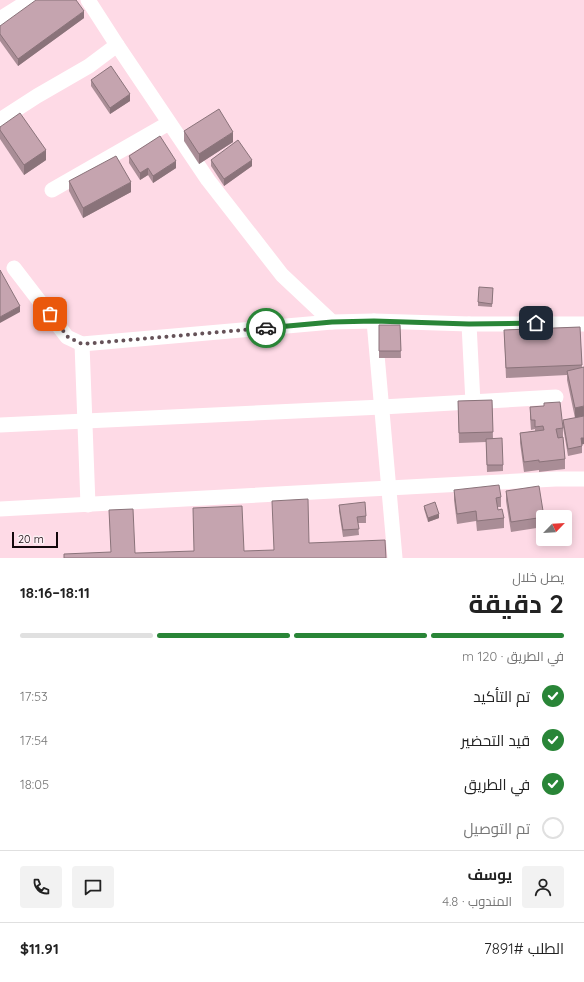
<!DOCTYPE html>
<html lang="ar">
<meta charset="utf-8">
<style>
:root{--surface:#fff;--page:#f2f2f2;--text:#222;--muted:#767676;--line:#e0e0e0;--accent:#298537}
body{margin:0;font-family:Quicksand,Cairo,sans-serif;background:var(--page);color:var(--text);direction:rtl;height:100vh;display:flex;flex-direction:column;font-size:15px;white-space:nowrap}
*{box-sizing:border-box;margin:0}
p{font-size:13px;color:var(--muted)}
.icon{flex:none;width:22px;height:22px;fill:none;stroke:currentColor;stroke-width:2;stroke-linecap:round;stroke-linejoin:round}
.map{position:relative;height:558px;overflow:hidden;direction:ltr}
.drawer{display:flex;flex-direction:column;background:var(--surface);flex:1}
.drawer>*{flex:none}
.needle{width:26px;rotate:65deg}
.tools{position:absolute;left:536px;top:510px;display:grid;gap:8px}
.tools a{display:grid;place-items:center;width:36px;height:36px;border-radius:4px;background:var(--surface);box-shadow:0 2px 10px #0003;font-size:20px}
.scale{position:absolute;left:12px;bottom:10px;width:46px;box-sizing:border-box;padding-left:4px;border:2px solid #13080c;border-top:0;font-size:11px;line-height:14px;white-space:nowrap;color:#13080c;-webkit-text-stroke:3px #fceef3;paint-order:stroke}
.pin{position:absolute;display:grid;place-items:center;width:34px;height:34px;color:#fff;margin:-17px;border-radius:8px;box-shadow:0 2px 6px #0006}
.courier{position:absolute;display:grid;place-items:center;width:40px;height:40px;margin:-20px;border:3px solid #298537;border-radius:50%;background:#fff;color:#222;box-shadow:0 1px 5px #0007}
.headline em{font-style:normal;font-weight:700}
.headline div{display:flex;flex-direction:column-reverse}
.headline{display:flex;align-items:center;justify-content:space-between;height:68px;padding:0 20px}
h1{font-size:26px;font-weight:700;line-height:30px}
.bar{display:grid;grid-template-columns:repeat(4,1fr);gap:6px 4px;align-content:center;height:48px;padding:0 20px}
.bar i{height:5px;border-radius:3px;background:var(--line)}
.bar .selected{background:var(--accent)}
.bar p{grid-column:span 4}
.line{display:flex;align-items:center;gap:10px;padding:0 20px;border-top:1px solid var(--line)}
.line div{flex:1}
.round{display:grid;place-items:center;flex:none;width:42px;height:42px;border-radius:4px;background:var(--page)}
ol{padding:0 20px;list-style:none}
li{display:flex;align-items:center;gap:12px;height:44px}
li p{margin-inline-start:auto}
li .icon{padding:4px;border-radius:50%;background:var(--accent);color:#fff;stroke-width:4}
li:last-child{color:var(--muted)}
li i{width:22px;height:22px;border:2px solid var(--line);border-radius:50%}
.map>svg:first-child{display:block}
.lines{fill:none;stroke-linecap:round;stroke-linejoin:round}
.minor{stroke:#fff;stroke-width:15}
.wall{fill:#a98d96}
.shaded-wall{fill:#8a737a}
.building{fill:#c5a4af;stroke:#8a737a}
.done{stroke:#655258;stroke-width:4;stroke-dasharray:0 7.2}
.route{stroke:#298537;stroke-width:5}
</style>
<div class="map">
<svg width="584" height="558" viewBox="0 0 584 558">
<rect width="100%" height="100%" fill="#fedae6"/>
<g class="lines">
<g class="minor">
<path d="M88 0 117 45 208 180 282 275 332 322"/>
<path d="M0 19 30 0"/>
<path d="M0 120 37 96 89 66 117 45"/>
<path d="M52 190 169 123"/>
<path d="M14 268 67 337 82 344 332 322 374 321 469 324H584"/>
<path d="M374 321 395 558"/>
<path d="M469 324 473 403"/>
<path d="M82 344 88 505"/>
<path d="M0 425 382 407 556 397"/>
<path d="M0 509 556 479H584"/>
</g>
</g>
<g class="wall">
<path d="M84 18 18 66 0 41V26Z"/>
<path d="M91 80 130 101 110 114 91 86Z"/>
<path d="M0 127 46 160 24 175 0 139Z"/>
<path d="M184 131 233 142 199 164 184 141Z"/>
<path d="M129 156 176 168 153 183 148 175 140 180 129 163Z"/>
<path d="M211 160 252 166 224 186 211 166Z"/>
<path d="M69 181 131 192 83 218 69 191Z"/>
<path d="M493 288 492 307 478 306V302Z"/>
<path d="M379 325H400L401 358H379Z"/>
<path d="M580 327 582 368V453L568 456 563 427V420L575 418 567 380V375L506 378 504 330Z"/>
<path d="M492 400 493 439 503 465V471L487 472 486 442 459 443 458 401Z"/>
<path d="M530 407 563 428V438L565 459V469L539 472V470L524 472 520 443V433L535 431V429L531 430 530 417Z"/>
<path d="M454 490 501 497V507H498V510L504 518V528L477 531 476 521 457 524 454 500Z"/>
<path d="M506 491 543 517V527L511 532 506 501Z"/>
<path d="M339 505 366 516V523H358L359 535 343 537 339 511Z"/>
<path d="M424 506 439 518 428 522 424 509Z"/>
</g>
<g class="shaded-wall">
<path d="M84 11V18L18 66V59Z"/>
<path d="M130 94V101L110 114V108Z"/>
<path d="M233 132V142L199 164V154Z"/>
<path d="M46 150V160L24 175V165Z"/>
<path d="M252 160V166L224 186V179Z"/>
<path d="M176 161V168L153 183V176Z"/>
<path d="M148 168V175L140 180V173Z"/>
<path d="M131 182V192L83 218V208Z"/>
<path d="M20 306V312L0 323V317Z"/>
<path d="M584 406V416L575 418V408Z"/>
<path d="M581 438H584V444L581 445Z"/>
<path d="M439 514V518L428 522V518Z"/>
</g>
<g class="building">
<path d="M36 0H76L84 11 18 59 0 34V26Z"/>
<path d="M111 66 130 94 110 108 91 80Z"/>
<path d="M219 109 233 132 199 154 184 131Z"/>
<path d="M20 113 46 150 24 165 0 130V127Z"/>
<path d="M160 136 176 161 153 176 148 168 140 173 129 156Z"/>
<path d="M238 140 252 160 224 179 211 160Z"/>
<path d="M116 156 131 182 83 208 69 181Z"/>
<path d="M0 270 20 306 0 317Z"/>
<path d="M479 287 493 288 492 304 478 302Z"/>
<path d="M379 325H400L401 351H379Z"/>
<path d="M580 327 582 365 506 368 504 330Z"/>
<path d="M584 367V406L575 408 567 371Z"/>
<path d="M492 400 493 432 459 433 458 401Z"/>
<path d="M560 402 563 428 556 429 558 438 563 437 565 459 539 462V460L524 462 520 433 544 430 543 426 535 427V420H531L530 407 544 406V403Z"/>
<path d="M584 416V438H581L582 446 568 449 563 420Z"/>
<path d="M502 438 503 465H487L486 439Z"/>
<path d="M499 485 501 497 496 498 498 510 502 509 504 518 477 521 476 511 457 514 454 490Z"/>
<path d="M539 486 544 517 511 522 506 491Z"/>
<path d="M308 499 309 543 385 540 386 558H64V554L111 552 109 510 133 509 135 553 194 551 193 508 242 506 244 551 274 550 272 501Z"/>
<path d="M365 502 366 516 357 517 359 529 343 530 339 505Z"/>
<path d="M435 502 439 514 428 518 424 506Z"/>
</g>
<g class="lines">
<path class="done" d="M50 314 68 337 82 344 266 328"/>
<path class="route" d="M266 328 332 322 374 321 469 324 536 323"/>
</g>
</svg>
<div class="tools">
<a><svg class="needle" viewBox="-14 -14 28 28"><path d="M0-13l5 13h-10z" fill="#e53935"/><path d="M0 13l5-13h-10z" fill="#767676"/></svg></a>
</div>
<div class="scale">20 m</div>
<div class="pin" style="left:50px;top:314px;background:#ea580c"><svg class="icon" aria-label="bag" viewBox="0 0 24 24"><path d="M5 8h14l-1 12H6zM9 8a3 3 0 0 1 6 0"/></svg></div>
<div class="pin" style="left:536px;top:323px;background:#1f2937"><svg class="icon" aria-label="home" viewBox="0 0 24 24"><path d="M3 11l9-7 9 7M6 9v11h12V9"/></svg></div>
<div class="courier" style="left:266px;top:328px"><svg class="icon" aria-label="car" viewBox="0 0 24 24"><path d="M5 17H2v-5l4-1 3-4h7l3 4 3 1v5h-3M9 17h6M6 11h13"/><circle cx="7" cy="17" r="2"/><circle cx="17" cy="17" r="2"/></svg></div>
</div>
<section class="drawer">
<div class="headline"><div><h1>2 دقيقة</h1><p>يصل خلال</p></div><em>18:11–18:16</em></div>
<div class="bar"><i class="selected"></i><i class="selected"></i><i class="selected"></i><i></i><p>في الطريق · 120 m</p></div>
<ol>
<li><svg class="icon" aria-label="check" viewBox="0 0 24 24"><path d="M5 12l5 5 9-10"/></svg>تم التأكيد<p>17:53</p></li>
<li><svg class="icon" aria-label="check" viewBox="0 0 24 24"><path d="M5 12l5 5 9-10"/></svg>قيد التحضير<p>17:54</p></li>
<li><svg class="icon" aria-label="check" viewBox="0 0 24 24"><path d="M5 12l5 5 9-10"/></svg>في الطريق<p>18:05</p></li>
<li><i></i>تم التوصيل</li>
</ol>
<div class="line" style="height:72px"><a class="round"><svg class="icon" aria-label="person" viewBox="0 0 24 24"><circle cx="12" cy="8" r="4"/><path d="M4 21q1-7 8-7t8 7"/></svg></a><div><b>يوسف</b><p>المندوب · 4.8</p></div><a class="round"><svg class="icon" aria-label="chat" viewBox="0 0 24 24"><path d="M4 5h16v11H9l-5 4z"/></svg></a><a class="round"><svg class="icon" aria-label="phone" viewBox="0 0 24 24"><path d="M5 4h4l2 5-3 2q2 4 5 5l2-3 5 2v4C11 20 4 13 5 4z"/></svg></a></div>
<div class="line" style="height:52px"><div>الطلب #7891</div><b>$11.91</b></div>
</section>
